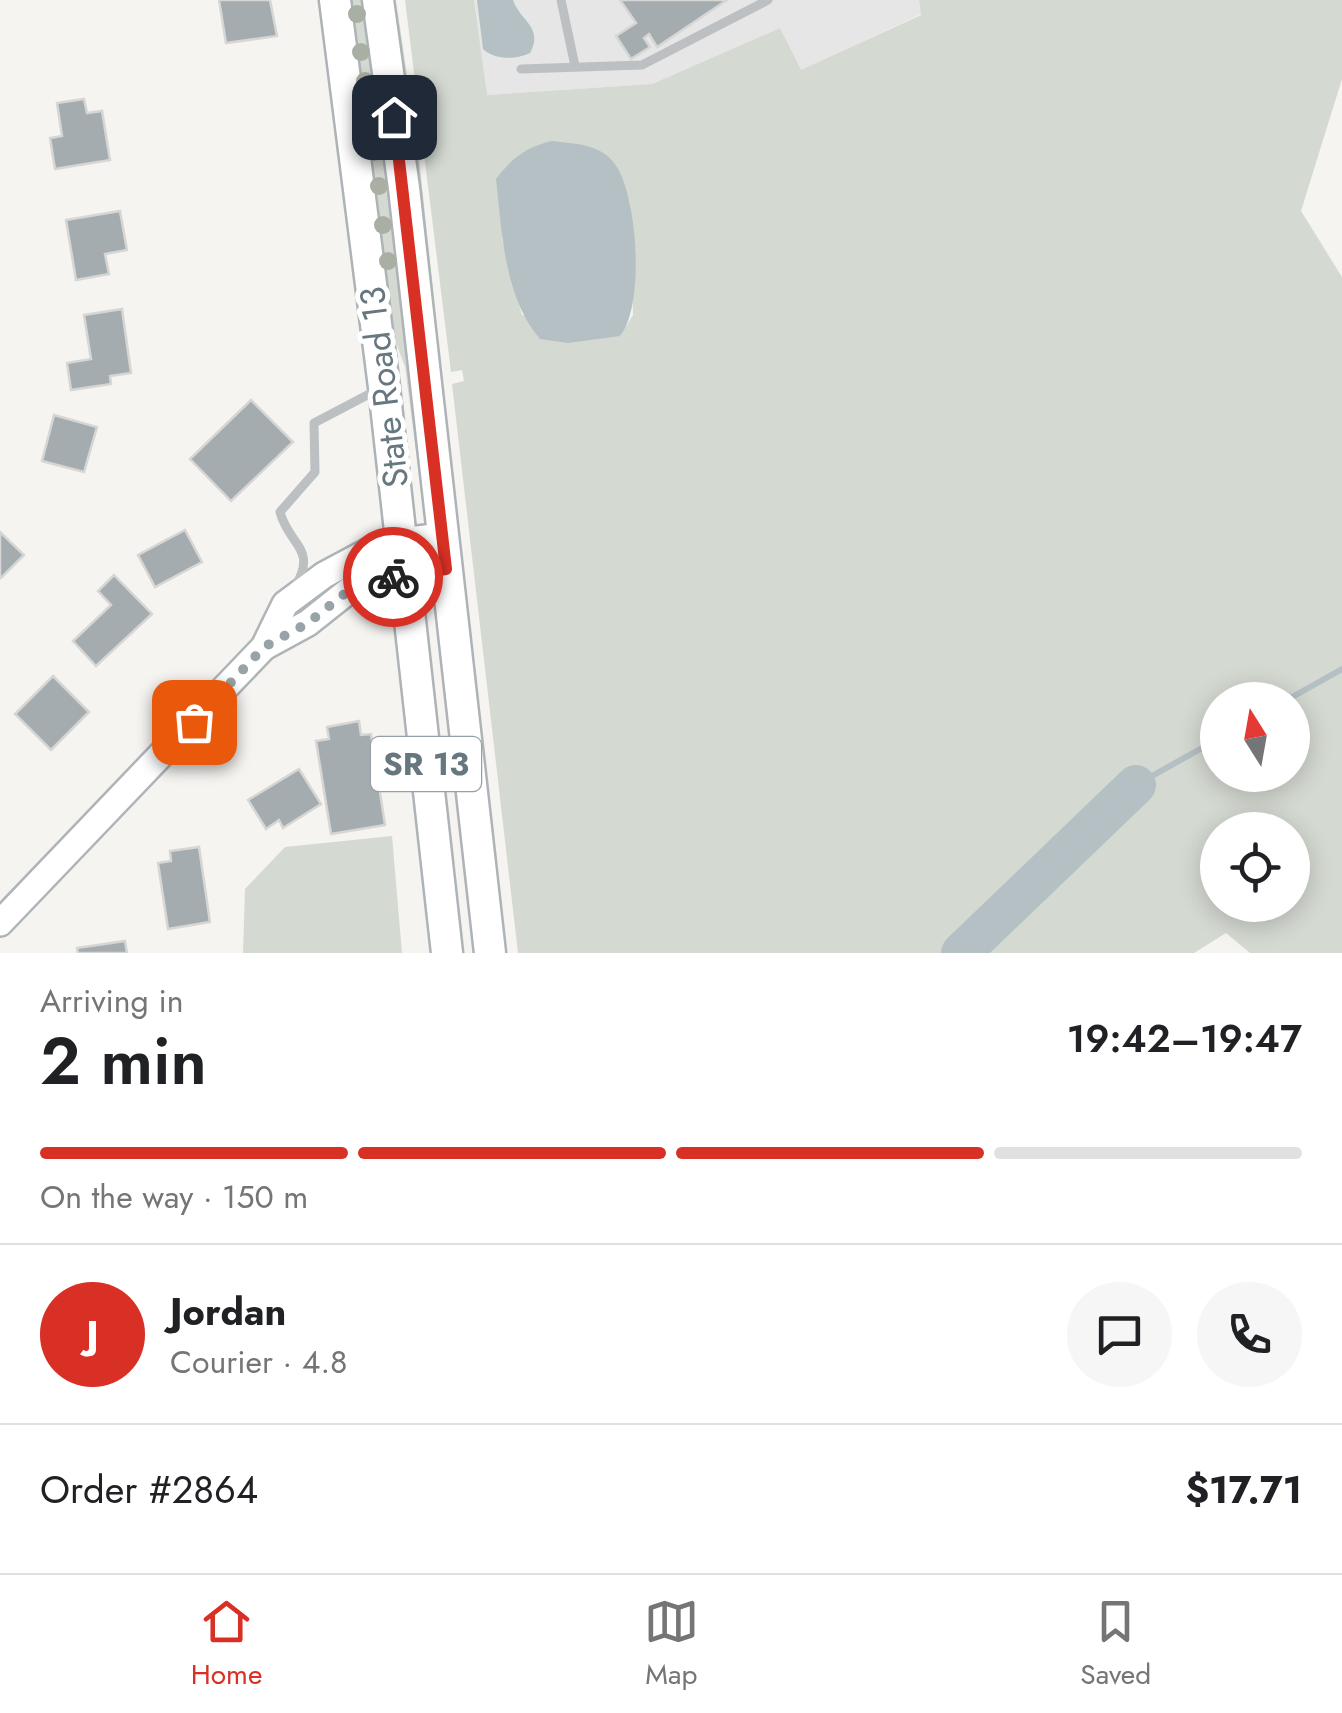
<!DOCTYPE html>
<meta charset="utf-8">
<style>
:root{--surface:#fff;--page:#f6f6f6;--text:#202124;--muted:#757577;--line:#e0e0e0;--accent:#d93025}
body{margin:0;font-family:Jost,sans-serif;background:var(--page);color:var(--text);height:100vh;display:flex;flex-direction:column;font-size:38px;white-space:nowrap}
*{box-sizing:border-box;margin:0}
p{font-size:32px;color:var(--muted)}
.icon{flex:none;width:55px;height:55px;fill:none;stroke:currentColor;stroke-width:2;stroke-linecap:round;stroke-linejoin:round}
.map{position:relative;height:953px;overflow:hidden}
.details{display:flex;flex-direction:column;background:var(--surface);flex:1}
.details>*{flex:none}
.needle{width:65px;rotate:349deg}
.fabs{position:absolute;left:1200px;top:682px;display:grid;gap:20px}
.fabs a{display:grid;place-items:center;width:110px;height:110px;border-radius:50%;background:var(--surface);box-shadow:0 5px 25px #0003;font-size:50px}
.pin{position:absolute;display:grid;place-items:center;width:85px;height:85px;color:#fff;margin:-42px;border-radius:20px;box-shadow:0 5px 15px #0006}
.courier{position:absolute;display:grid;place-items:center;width:100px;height:100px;margin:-50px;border:8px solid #d93025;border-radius:50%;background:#fff;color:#222;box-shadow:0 2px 12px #0007}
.overview em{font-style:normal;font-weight:600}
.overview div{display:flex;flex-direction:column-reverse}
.overview{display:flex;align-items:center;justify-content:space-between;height:170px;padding:0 40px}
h1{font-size:65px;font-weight:600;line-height:75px}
.bar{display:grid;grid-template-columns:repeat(4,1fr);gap:15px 10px;align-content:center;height:120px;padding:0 40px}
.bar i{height:12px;border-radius:8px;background:var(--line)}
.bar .active{background:var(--accent)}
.bar p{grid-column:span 4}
.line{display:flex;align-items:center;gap:25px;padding:0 40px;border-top:2px solid var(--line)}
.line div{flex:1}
.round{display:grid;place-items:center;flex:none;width:105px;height:105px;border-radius:52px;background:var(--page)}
.menu{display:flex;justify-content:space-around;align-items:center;height:140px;border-top:2px solid var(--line);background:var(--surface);font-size:28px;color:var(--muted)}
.menu a{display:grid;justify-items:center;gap:5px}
.menu .active{color:var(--accent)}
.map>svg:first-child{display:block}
.built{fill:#e5e6e5}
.green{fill:#d4d9d1;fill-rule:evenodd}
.water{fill:#b4c0c3}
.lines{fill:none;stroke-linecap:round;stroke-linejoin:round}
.stream{stroke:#b4c0c3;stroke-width:6}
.river{stroke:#b4c0c3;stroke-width:40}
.building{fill:#a4acb0;stroke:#d6d6d4;stroke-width:2.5}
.secondary-casing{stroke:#aeb4b8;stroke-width:30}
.primary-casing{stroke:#adb3b6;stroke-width:35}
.lane{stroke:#bcc0c3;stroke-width:9}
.secondary{stroke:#fff;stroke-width:25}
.primary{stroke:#fff;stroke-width:30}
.tree{fill:#a9b0a3}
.done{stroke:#98a3a8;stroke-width:10;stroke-dasharray:0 18}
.route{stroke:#d93025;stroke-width:12}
.labels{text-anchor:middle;stroke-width:10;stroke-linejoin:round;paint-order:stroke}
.shield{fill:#fff;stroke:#94a0a6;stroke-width:2.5}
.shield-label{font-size:32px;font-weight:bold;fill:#667780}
.street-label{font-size:35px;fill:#667780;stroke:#fff}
</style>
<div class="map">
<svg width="1342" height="953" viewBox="0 0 1342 953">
<rect width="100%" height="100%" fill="#f5f4f1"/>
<path class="built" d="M474 0H919L921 14 800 71 780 28 652 84 486 95Z"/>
<g class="green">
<path d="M347 0H364L409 354 424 513 405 367 390 326Z"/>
<path d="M396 0 419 157 441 367Z"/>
<path d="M405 0H474L487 95 652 84 780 28 801 70 921 15 919 0H1342V79L1301 211 1342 277V953H1250L1226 933 1194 953H518L452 384 464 381 462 370 451 372ZM614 163 630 203 633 315 620 336 522 315 502 239ZM1218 700H1292V775H1218ZM1218 830H1292V905H1218Z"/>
<path d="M392 836 402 953H243L245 889 285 847Z"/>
</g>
<g class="water">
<path d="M477 0H513C520 21 544 27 530 53 516 60 495 60 483 49Z"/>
<path d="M552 141C575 144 599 143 615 164 638 196 645 306 620 336L568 343 540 339C504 297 502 232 496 179 512 158 526 147 552 141Z"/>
</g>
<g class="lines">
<g class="stream">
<path d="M1287 700 1342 669"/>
<path d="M1136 785 1218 739"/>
</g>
<path class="river" d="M961 953 1136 785"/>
</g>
<g class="building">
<path d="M219 0H270L277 36 226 43Z"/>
<path d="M620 0H727L657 47 649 34 644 38 650 47 631 59 616 36 636 23Z"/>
<path d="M84 99 87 113 102 111 110 160 55 169 50 138 62 136 57 103Z"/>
<path d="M120 211 127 250 105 254 109 274 76 280 66 220Z"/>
<path d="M122 309 131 373 110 376 111 384 71 390 67 363 91 359 84 315Z"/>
<path d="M251 400 293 442 231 501 190 459Z"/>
<path d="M54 415 97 427 84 472 42 461Z"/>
<path d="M185 530 202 562 155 587 138 555Z"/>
<path d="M0 532 24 555 1 578 0 577Z"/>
<path d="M114 575 152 614 96 666 73 641 111 605 98 591Z"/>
<path d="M53 676 89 712 51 750 15 714Z"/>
<path d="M359 721 361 735 371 734 385 825 331 834 316 741 329 739 327 727Z"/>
<path d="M299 769 321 804 283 828 279 820 266 829 248 800Z"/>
<path d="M199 847 210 922 168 929 158 863 171 861 170 851Z"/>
<path d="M125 941 127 953H78L77 948Z"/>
</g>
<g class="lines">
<g class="secondary-casing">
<g id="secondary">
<path d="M264 647 308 623 352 588 446 569"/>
<path d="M0 923 264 647 285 604 324 575 369 551 401 541 443 536"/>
</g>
</g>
<g class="primary-casing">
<g id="primary">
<path d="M335 0 384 387 447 953"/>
<path d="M378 0 404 188 490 953"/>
</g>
</g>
<g class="lane">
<path d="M561 0 575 66"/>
<path d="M521 69 642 65 768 0"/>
<path d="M295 587C318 548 289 546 280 512L315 472 314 423 377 390"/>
</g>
<use href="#secondary" class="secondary"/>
<use href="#primary" class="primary"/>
</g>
<g class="tree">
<circle cx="357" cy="14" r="9"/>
<circle cx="361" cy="52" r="9"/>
<circle cx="365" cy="81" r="9"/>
<circle cx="370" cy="114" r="9"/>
<circle cx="374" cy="152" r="9"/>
<circle cx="379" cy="186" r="9"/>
<circle cx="383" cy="225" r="9"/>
<circle cx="388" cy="261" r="9"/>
</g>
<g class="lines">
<path class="done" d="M194 722 264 647 308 623 352 588 393 577"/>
<path class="route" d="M393 577 446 569 394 117"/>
</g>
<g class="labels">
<rect class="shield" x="371" y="737" width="110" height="54" rx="8"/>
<g class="shield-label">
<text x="426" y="775">SR 13</text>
</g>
<g class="street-label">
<text transform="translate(384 387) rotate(-97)" y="12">State Road 13</text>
</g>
</g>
</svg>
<div class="fabs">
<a><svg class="needle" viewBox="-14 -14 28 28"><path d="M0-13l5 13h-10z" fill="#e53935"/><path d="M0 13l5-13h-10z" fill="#757577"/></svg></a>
<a><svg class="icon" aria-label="locate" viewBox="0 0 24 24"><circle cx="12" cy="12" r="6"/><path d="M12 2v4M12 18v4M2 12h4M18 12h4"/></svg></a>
</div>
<div class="pin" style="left:194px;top:722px;background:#ea580c"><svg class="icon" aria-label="bag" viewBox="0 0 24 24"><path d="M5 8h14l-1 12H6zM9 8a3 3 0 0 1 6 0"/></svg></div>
<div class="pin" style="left:394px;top:117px;background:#1f2937"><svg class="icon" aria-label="home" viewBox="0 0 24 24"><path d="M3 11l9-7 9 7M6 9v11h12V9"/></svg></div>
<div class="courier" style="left:393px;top:577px"><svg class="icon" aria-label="bike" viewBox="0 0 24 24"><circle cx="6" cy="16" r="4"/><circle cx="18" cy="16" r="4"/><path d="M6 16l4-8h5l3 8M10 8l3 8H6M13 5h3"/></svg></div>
</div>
<section class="details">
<div class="overview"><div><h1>2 min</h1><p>Arriving in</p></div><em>19:42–19:47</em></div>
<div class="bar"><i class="active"></i><i class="active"></i><i class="active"></i><i></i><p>On the way · 150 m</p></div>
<div class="line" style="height:180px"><b class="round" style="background:var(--accent);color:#fff">J</b><div><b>Jordan</b><p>Courier · 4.8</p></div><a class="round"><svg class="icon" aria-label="chat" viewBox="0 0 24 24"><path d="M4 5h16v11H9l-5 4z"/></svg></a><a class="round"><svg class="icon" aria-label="phone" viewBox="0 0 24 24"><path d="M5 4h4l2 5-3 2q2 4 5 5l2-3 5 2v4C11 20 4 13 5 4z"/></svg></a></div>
<div class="line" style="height:130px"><div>Order #2864</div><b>$17.71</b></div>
</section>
<nav class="menu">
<a class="active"><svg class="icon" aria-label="home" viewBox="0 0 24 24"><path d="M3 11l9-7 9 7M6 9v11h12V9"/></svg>Home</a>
<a><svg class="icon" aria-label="map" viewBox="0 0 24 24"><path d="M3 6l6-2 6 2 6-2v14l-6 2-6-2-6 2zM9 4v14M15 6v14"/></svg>Map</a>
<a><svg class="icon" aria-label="saved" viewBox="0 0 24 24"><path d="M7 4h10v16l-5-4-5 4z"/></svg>Saved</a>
</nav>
